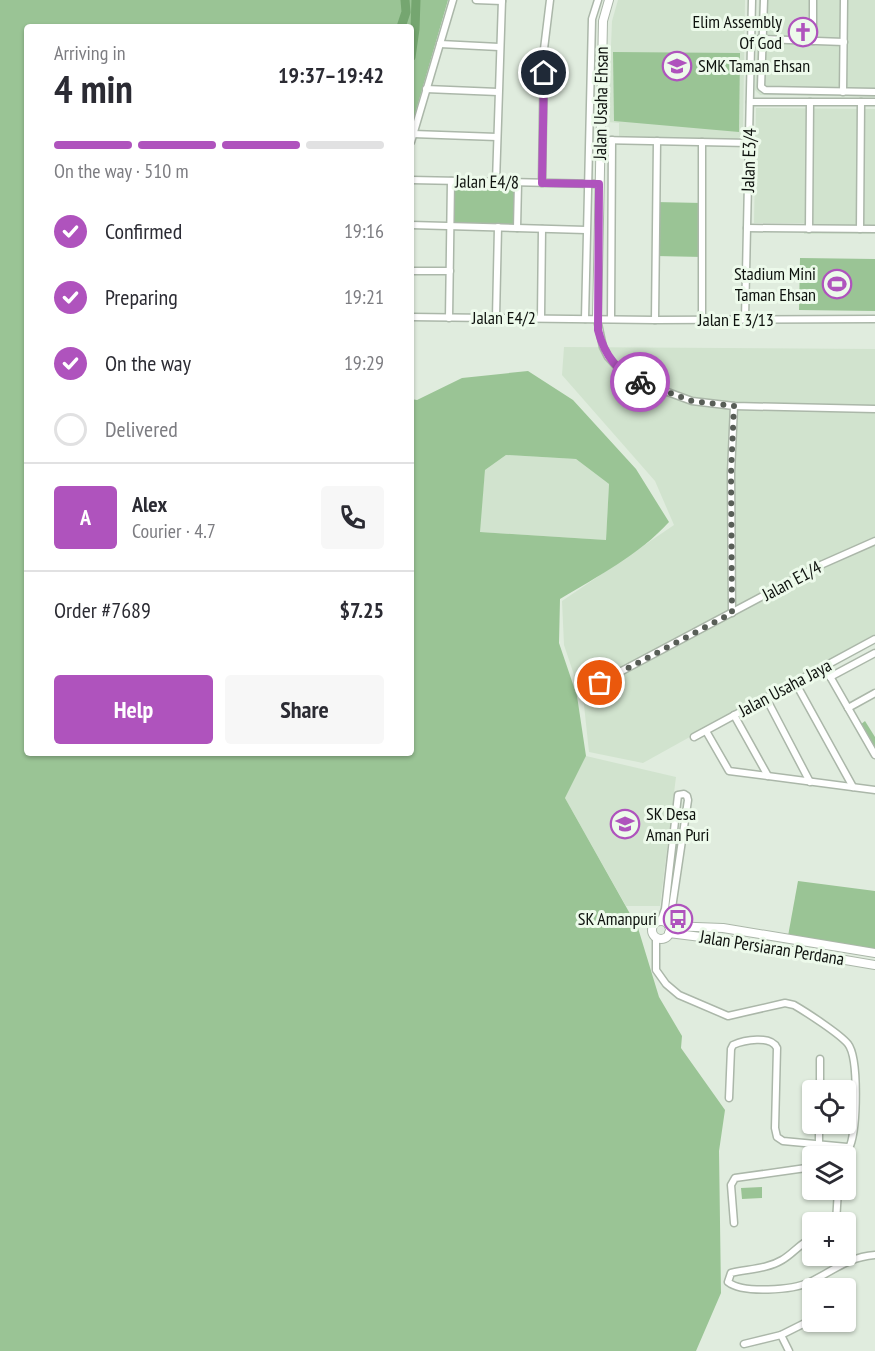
<!DOCTYPE html>
<meta charset="utf-8">
<style>
:root{--surface:#fff;--page:#f7f7f7;--text:#2b2b33;--muted:#7c7c81;--line:#e1e1e2;--accent:#af53bd}
body{margin:0;font-family:"PT Sans Narrow",sans-serif;background:var(--page);color:var(--text);height:100vh;display:flex;flex-direction:column;font-size:22px;white-space:nowrap}
*{box-sizing:border-box;margin:0}
p{font-size:20px;color:var(--muted)}
.icon{flex:none;width:33px;height:33px;fill:none;stroke:currentColor;stroke-width:2;stroke-linecap:round;stroke-linejoin:round}
.map{position:relative;flex:1;overflow:hidden}
.sheet{position:absolute;left:24px;top:24px;width:390px;height:732px;display:flex;flex-direction:column;background:var(--surface);border-radius:6px;box-shadow:0 2px 4px #0004}
.sheet>*{flex:none}
.buttons{position:absolute;left:802px;top:1080px;display:grid;gap:12px}
.buttons a{display:grid;place-items:center;width:54px;height:54px;border-radius:6px;background:var(--surface);box-shadow:0 2px 4px #0004;font-size:30px}
.pin{position:absolute;display:grid;place-items:center;width:51px;height:51px;color:#fff;margin:-26px;border:3px solid #fff;border-radius:50%;box-shadow:0 2px 6px #0007}
.courier{position:absolute;display:grid;place-items:center;width:60px;height:60px;margin:-30px;border:4px solid #af53bd;border-radius:50%;background:#fff;color:#222;box-shadow:0 2px 8px #0007}
.head em{font-style:normal;font-weight:600}
.head div{display:flex;flex-direction:column-reverse}
.head{display:flex;align-items:center;justify-content:space-between;height:102px;padding:0 30px}
h1{font-size:39px;font-weight:600;line-height:45px}
.bar{display:grid;grid-template-columns:repeat(4,1fr);gap:9px 6px;align-content:center;height:72px;padding:0 30px}
.bar i{height:8px;border-radius:4px;background:var(--line)}
.bar .current{background:var(--accent)}
.bar p{grid-column:span 4}
.line{display:flex;align-items:center;gap:15px;padding:0 30px;border-top:2px solid var(--line)}
.line div{flex:1}
.round{display:grid;place-items:center;flex:none;width:63px;height:63px;border-radius:6px;background:var(--page)}
ol{padding:0 30px;list-style:none}
li{display:flex;align-items:center;gap:18px;height:66px}
li p{margin-inline-start:auto}
li .icon{padding:6px;border-radius:50%;background:var(--accent);color:#fff;stroke-width:4}
li:last-child{color:var(--muted)}
li i{width:33px;height:33px;border:3px solid var(--line);border-radius:50%}
.button{display:flex;gap:12px;margin-top:auto;padding:12px 30px}
.button a{flex:1;height:69px;border-radius:6px;background:var(--accent);color:#fff;font-size:24px;font-weight:600;line-height:69px;text-align:center}
.button a+a{background:var(--page);color:var(--text)}
.map>svg:first-child{display:block}
.built{fill:#d1e3ce}
.green{fill:#9ac495;fill-rule:evenodd}
.lines{fill:none;stroke-linecap:round;stroke-linejoin:round}
.river{stroke:#75a670;stroke-width:9}
.minor-casing{stroke:#abb7a9;stroke-width:9}
.tertiary-casing{stroke:#abb7a9;stroke-width:10}
.minor{stroke:#fff;stroke-width:6}
.tertiary{stroke:#fff;stroke-width:8}
.done{stroke:#585e57;stroke-width:6;stroke-dasharray:0 10.8}
.route{stroke:#af53bd;stroke-width:8}
.labels{text-anchor:middle;stroke-width:6;stroke-linejoin:round;paint-order:stroke}
.poi-label{font-size:18px;fill:#0e120e;stroke:#edfaeb;text-anchor:end}
.street-label{font-size:18px;fill:#0e120e;stroke:#edfaeb}
</style>
<div class="map">
<svg width="875" height="1351" viewBox="0 0 875 1351">
<rect width="100%" height="100%" fill="#e0ecde"/>
<g class="built">
<path d="M618 0H745L743 130 740 137 737 139 619 137V123L608 122 612 21Z"/>
<path d="M759 0H875V97L760 95 755 90Z"/>
<path d="M756 108 875 109V234H804V223H754Z"/>
<path d="M564 347 875 349V634L643 763 589 752 584 705 564 645 562 601 674 525 655 481 562 375Z"/>
<path d="M506 455 576 459 609 484 606 540 479 532 485 470Z"/>
<path d="M586 756 676 777 660 906H626L565 798Z"/>
</g>
<g class="green">
<path d="M0 0H448L411 128V27H27V753H411V399L417 400 462 378 528 371 573 400 636 469 669 522C639 555 598 576 560 599L559 643 577 696 586 756 565 798 638 928 659 997 682 1036 681 1048 725 1110 719 1151 721 1293 696 1351H0ZM506 455 576 459 609 484 606 540 480 532 485 470Z"/>
<path d="M613 52 740 53 739 132 614 121Z"/>
<path d="M451 181 518 183 517 228 451 226Z"/>
<path d="M656 202 702 203V257L656 256Z"/>
<path d="M800 258 875 259V311L799 310Z"/>
<path d="M865 721 875 737V749L860 725Z"/>
<path d="M798 881 875 891V954L788 936Z"/>
<path d="M762 1187V1198L742 1199 741 1188Z"/>
</g>
<g class="lines">
<g class="river">
<path d="M401 27 406 12 405 0"/>
<path d="M411 57 415 29 416 0"/>
</g>
<g class="minor-casing">
<g id="minor">
<path d="M476 0 502 1"/>
<path d="M764 0 761 87 765 90 875 92"/>
<path d="M759 39 844 42"/>
<path d="M813 41V0"/>
<path d="M440 44 499 47"/>
<path d="M426 89 498 92"/>
<path d="M843 92 844 0"/>
<path d="M750 102H875"/>
<path d="M413 134 497 137"/>
<path d="M600 140 749 143"/>
<path d="M411 142 453 0"/>
<path d="M411 180 599 184"/>
<path d="M496 182 502 0"/>
<path d="M542 183 544 49 550 0"/>
<path d="M411 225 586 230"/>
<path d="M517 228 518 183"/>
<path d="M747 228 875 229"/>
<path d="M809 229 810 102"/>
<path d="M860 229 861 102"/>
<path d="M411 271H450"/>
<path d="M411 317 655 320 875 319"/>
<path d="M449 318 451 181"/>
<path d="M496 318 498 227"/>
<path d="M541 318 542 229"/>
<path d="M585 319 592 19 598 0"/>
<path d="M597 319 603 347 608 357 621 371 635 380 692 401 734 406 875 409"/>
<path d="M611 319 612 140"/>
<path d="M745 319 752 0"/>
<path d="M655 320 657 141"/>
<path d="M702 320V142"/>
<path d="M732 613 731 473 734 406"/>
<path d="M824 666 875 755"/>
<path d="M830 677 875 653"/>
<path d="M795 682 853 787"/>
<path d="M584 691 823 564 875 541"/>
<path d="M766 698 810 782"/>
<path d="M848 708 875 693"/>
<path d="M734 715 768 776"/>
<path d="M706 731 729 771 875 790"/>
<path d="M694 737 875 639"/>
<path d="M661 920 665 909 678 795 684 794 687 796 688 800 672 908 668 924"/>
<path d="M656 938V970L666 984 679 995 728 1016 785 1003 794 1005C806 1012 840 1034 848 1044 859 1058 857 1128 850 1146L847 1147 783 1141 777 1137 775 1128 777 1048C771 1035 744 1040 733 1045L731 1049 729 1098"/>
<path d="M820 1090V1059"/>
<path d="M819 1144V1124"/>
<path d="M836 1222 838 1190"/>
<path d="M734 1223 731 1185 735 1178 813 1167"/>
<path d="M813 1238C800 1243 794 1253 782 1260 767 1269 748 1269 731 1273L728 1282C743 1294 793 1290 810 1282 833 1271 848 1257 875 1255"/>
<path d="M781 1335 789 1351"/>
<path d="M744 1344 781 1335 813 1319"/>
</g>
</g>
<g class="tertiary-casing">
<g id="tertiary">
<path d="M597 319 603 21 609 0"/>
<circle cx="661" cy="930" r="9"/>
<path d="M669 926 723 928 875 953"/>
<path d="M669 933 733 941 875 965"/>
</g>
</g>
<use href="#minor" class="minor"/>
<use href="#tertiary" class="tertiary"/>
</g>
<g class="lines">
<path class="done" d="M600 683 732 613 731 473 734 406 692 401 640 382"/>
<path class="route" d="M544 73 542 183 599 184 598 330C604 354 616 372 640 382"/>
</g>
<defs>
<g id="church-ring" transform="scale(1.5)"><circle r="9.5" fill="#edfaeb" stroke="#af53bd" stroke-width="1.5"/><path d="M-1.2-6h2.4v3.5h3.3v2.4h-3.3V6h-2.4V-.1h-3.3v-2.4h3.3Z" fill="#af53bd"/></g>
<g id="school-ring" transform="scale(1.5)"><circle r="9.5" fill="#edfaeb" stroke="#af53bd" stroke-width="1.5"/><path d="M0-5L7-2L0 1L-7-2ZM-4 1L0 2.5L4 1V4Q0 6-4 4Z" fill="#af53bd"/></g>
<g id="stadium-ring" transform="scale(1.5)"><circle r="9.5" fill="#edfaeb" stroke="#af53bd" stroke-width="1.5"/><path d="M0-5a6.5 5 0 1 0 0 10a6.5 5 0 1 0 0-10ZM-3.5-1.8h7v3.6h-7Z" fill="#af53bd"/></g>
<g id="bus-ring" transform="scale(1.5)"><circle r="9.5" fill="#edfaeb" stroke="#af53bd" stroke-width="1.5"/><path d="M-5-6H5V4H4V6H2V4H-2V6H-4V4H-5ZM-3.5-4V0h7V-4ZM-3.5 1.2v1.5H-2V1.2ZM2 1.2v1.5H3.5V1.2Z" fill="#af53bd"/></g>
</defs>
<g fill-rule="evenodd">
<use href="#church-ring" x="803" y="32"/>
<use href="#school-ring" x="677" y="66"/>
<use href="#stadium-ring" x="837" y="284"/>
<use href="#school-ring" x="625" y="824"/>
<use href="#bus-ring" x="678" y="919"/>
</g>
<g class="labels">
<g class="poi-label">
<text x="782" y="28">Elim Assembly<tspan x="782" dy="21">Of God</tspan></text>
<text x="698" y="72" text-anchor="start">SMK Taman Ehsan</text>
<text x="816" y="280">Stadium Mini<tspan x="816" dy="21">Taman Ehsan</tspan></text>
<text x="646" y="820" text-anchor="start">SK Desa<tspan x="646" dy="21">Aman Puri</tspan></text>
<text x="657" y="925">SK Amanpuri</text>
</g>
<g class="street-label">
<text transform="translate(601 103) rotate(-89)" y="6">Jalan Usaha Ehsan</text>
<text transform="translate(749 160) rotate(-88)" y="6">Jalan E3/4</text>
<text transform="translate(487 182) rotate(1)" y="6">Jalan E4/8</text>
<text x="504" y="324">Jalan E4/2</text>
<text x="736" y="326">Jalan E 3/13</text>
<text transform="translate(792 581) rotate(-28)" y="6">Jalan E1/4</text>
<text transform="translate(785 688) rotate(-28)" y="6">Jalan Usaha Jaya</text>
<text transform="translate(772 948) rotate(9)" y="6">Jalan Persiaran Perdana</text>
</g>
</g>
</svg>
<div class="buttons">
<a><svg class="icon" aria-label="locate" viewBox="0 0 24 24"><circle cx="12" cy="12" r="6"/><path d="M12 2v4M12 18v4M2 12h4M18 12h4"/></svg></a>
<a><svg class="icon" aria-label="layers" viewBox="0 0 24 24"><path d="M12 4l9 5-9 5-9-5zM3 14l9 5 9-5"/></svg></a>
<a>+</a>
<a>−</a>
</div>
<div class="pin" style="left:600px;top:683px;background:#ea580c"><svg class="icon" aria-label="bag" viewBox="0 0 24 24"><path d="M5 8h14l-1 12H6zM9 8a3 3 0 0 1 6 0"/></svg></div>
<div class="pin" style="left:544px;top:73px;background:#1f2937"><svg class="icon" aria-label="home" viewBox="0 0 24 24"><path d="M3 11l9-7 9 7M6 9v11h12V9"/></svg></div>
<div class="courier" style="left:640px;top:382px"><svg class="icon" aria-label="bike" viewBox="0 0 24 24"><circle cx="6" cy="16" r="4"/><circle cx="18" cy="16" r="4"/><path d="M6 16l4-8h5l3 8M10 8l3 8H6M13 5h3"/></svg></div>
<section class="sheet">
<div class="head"><div><h1>4 min</h1><p>Arriving in</p></div><em>19:37–19:42</em></div>
<div class="bar"><i class="current"></i><i class="current"></i><i class="current"></i><i></i><p>On the way · 510 m</p></div>
<ol>
<li><svg class="icon" aria-label="check" viewBox="0 0 24 24"><path d="M5 12l5 5 9-10"/></svg>Confirmed<p>19:16</p></li>
<li><svg class="icon" aria-label="check" viewBox="0 0 24 24"><path d="M5 12l5 5 9-10"/></svg>Preparing<p>19:21</p></li>
<li><svg class="icon" aria-label="check" viewBox="0 0 24 24"><path d="M5 12l5 5 9-10"/></svg>On the way<p>19:29</p></li>
<li><i></i>Delivered</li>
</ol>
<div class="line" style="height:108px"><b class="round" style="background:var(--accent);color:#fff">A</b><div><b>Alex</b><p>Courier · 4.7</p></div><a class="round"><svg class="icon" aria-label="phone" viewBox="0 0 24 24"><path d="M5 4h4l2 5-3 2q2 4 5 5l2-3 5 2v4C11 20 4 13 5 4z"/></svg></a></div>
<div class="line" style="height:78px"><div>Order #7689</div><b>$7.25</b></div>
<div class="button"><a>Help</a><a>Share</a></div>
</section>
</div>
